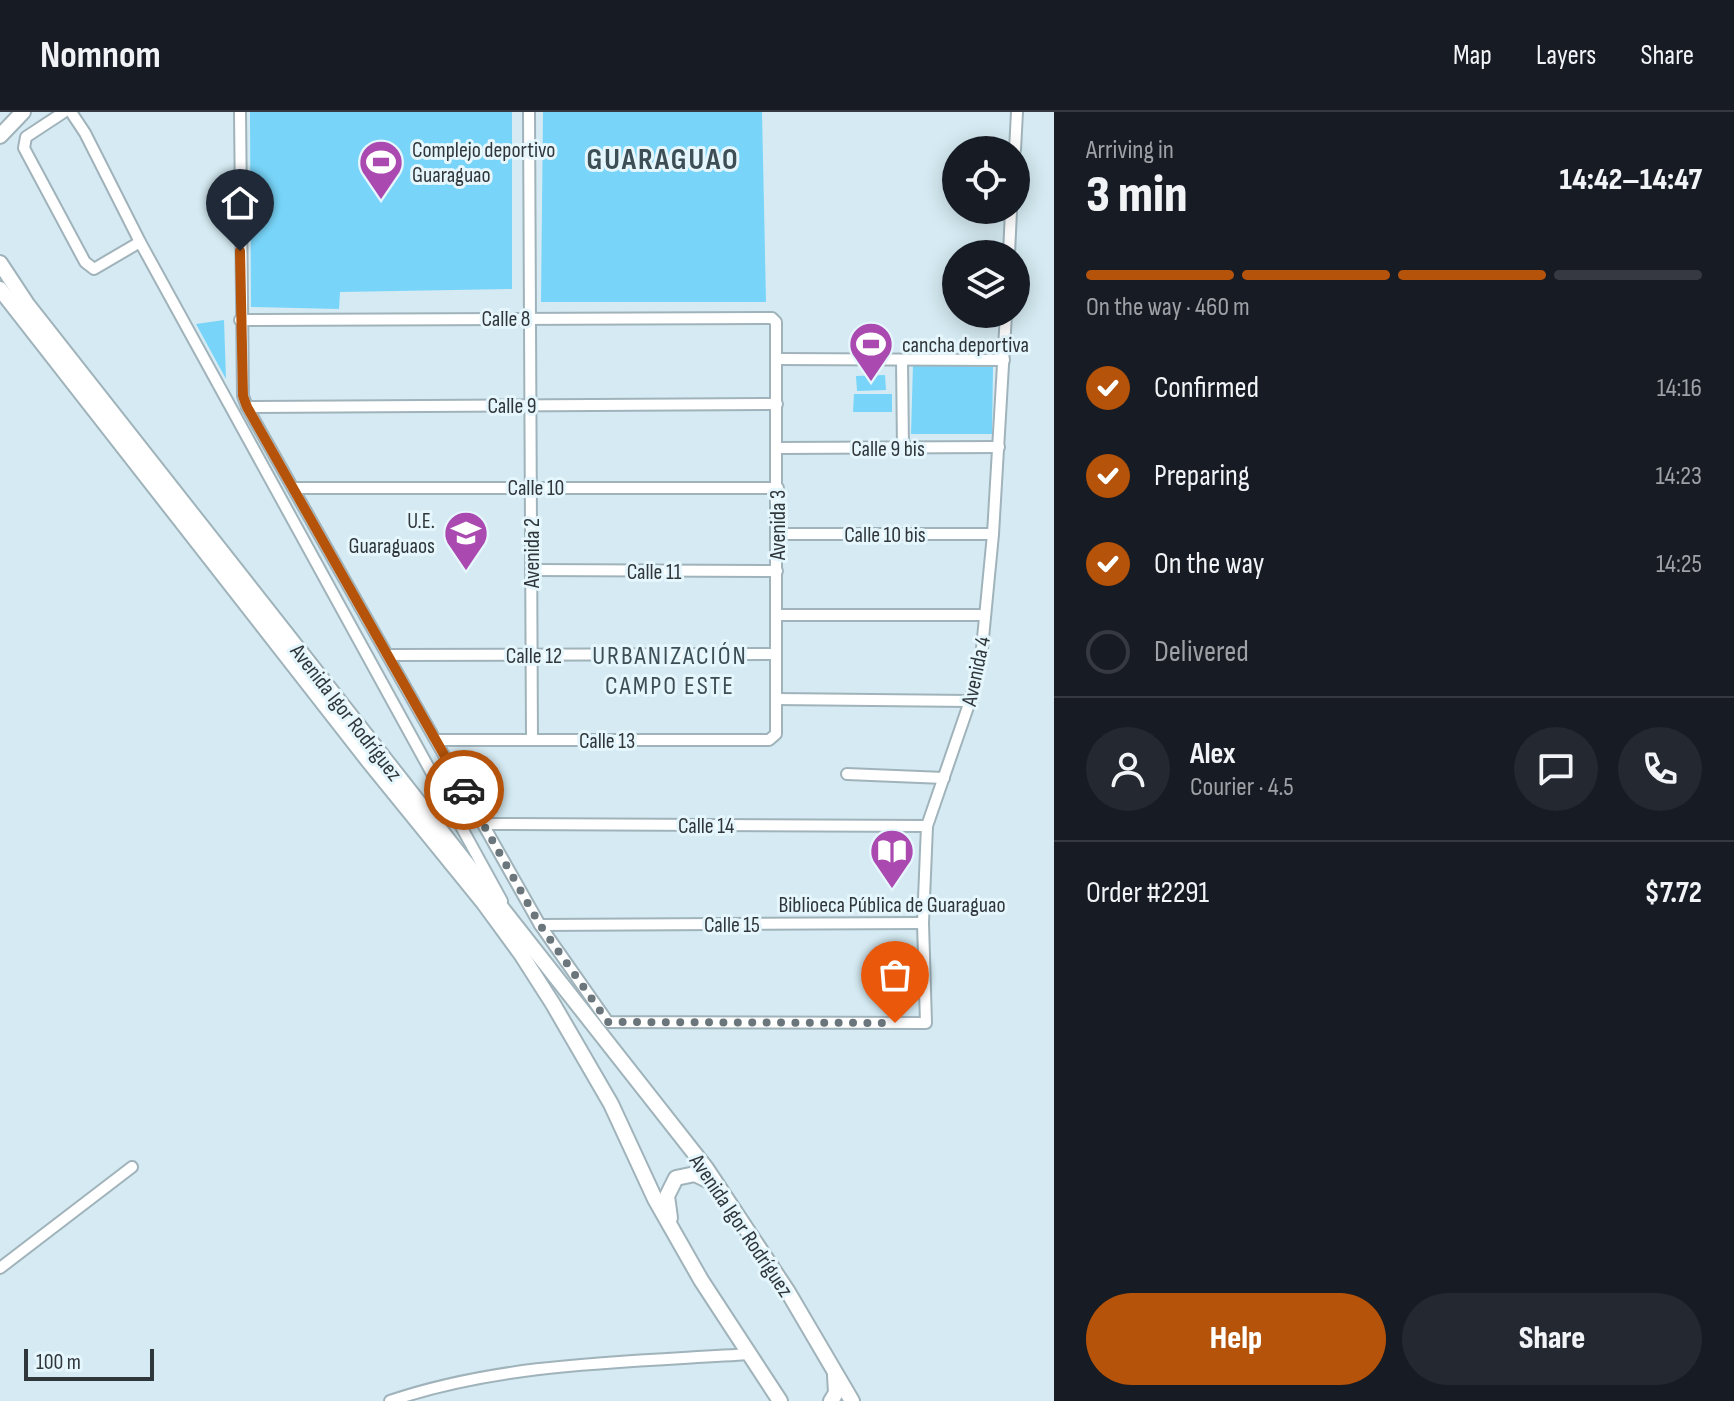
<!DOCTYPE html>
<meta charset="utf-8">
<style>
:root{--surface:#171b24;--page:#242831;--text:#f1f3f6;--muted:#9ea1a6;--line:#363941;--accent:#b45309}
body{margin:0;font-family:"Sofia Sans Condensed",sans-serif;background:var(--page);color:var(--text);height:100vh;display:flex;flex-direction:column;font-size:30px;white-space:nowrap}
*{box-sizing:border-box;margin:0}
p{font-size:26px;color:var(--muted)}
.icon{flex:none;width:44px;height:44px;fill:none;stroke:currentColor;stroke-width:2;stroke-linecap:round;stroke-linejoin:round}
.map{position:relative;flex:1;overflow:hidden}
.side{display:flex;flex-direction:column;background:var(--surface);width:680px}
.side>*{flex:none}
.fabs{position:absolute;left:942px;top:24px;display:grid;gap:16px}
.fabs a{display:grid;place-items:center;width:88px;height:88px;border-radius:50%;background:var(--surface);box-shadow:0 4px 20px #0003;font-size:40px}
.scale{position:absolute;left:24px;bottom:20px;width:130px;box-sizing:border-box;padding-left:8px;border:4px solid #30373b;border-top:0;font-size:22px;line-height:28px;white-space:nowrap;color:#30373b;-webkit-text-stroke:6px #e6f6fd;paint-order:stroke}
.pin{position:absolute;display:grid;place-items:center;width:68px;height:68px;color:#fff;margin:-82px -34px;border-radius:50% 50% 50% 0;rotate:-45deg;box-shadow:0 0 8px #0007}
.pin .icon{rotate:45deg}
.courier{position:absolute;display:grid;place-items:center;width:80px;height:80px;margin:-40px;border:6px solid #b45309;border-radius:50%;background:#fff;color:#222;box-shadow:0 2px 10px #0007}
.overview em{font-style:normal;font-weight:800}
.overview div{display:flex;flex-direction:column-reverse}
.overview{display:flex;align-items:center;justify-content:space-between;height:136px;padding:0 32px}
h1{font-size:52px;font-weight:800;line-height:60px}
.bar{display:grid;grid-template-columns:repeat(4,1fr);gap:12px 8px;align-content:center;height:96px;padding:0 32px}
.bar i{height:10px;border-radius:6px;background:var(--line)}
.bar .current{background:var(--accent)}
.bar p{grid-column:span 4}
.line{display:flex;align-items:center;gap:20px;padding:0 32px;border-top:2px solid var(--line)}
.line div{flex:1}
.round{display:grid;place-items:center;flex:none;width:84px;height:84px;border-radius:42px;background:var(--page)}
ol{padding:0 32px;list-style:none}
li{display:flex;align-items:center;gap:24px;height:88px}
li p{margin-inline-start:auto}
li .icon{padding:8px;border-radius:50%;background:var(--accent);color:#fff;stroke-width:4}
li:last-child{color:var(--muted)}
li i{width:44px;height:44px;border:4px solid var(--line);border-radius:50%}
.action{display:flex;gap:16px;margin-top:auto;padding:16px 32px}
.action a{flex:1;height:92px;border-radius:48px;background:var(--accent);color:#fff;font-size:32px;font-weight:800;line-height:92px;text-align:center}
.action a+a{background:var(--page);color:var(--text)}
header{display:flex;align-items:center;gap:48px;box-sizing:border-box;height:112px;padding:0 40px;background:var(--surface);border-bottom:2px solid var(--line)}
header strong{font-size:38px}
nav{display:flex;gap:44px;margin-inline-start:auto;font-size:28px}
main{display:flex;flex:1;min-height:0}
.map>svg:first-child{display:block}
.green{fill:#78d5f9}
.lines{fill:none;stroke-linecap:round;stroke-linejoin:round}
.minor-casing{stroke:#a0b3bb;stroke-width:14}
.highway-casing{stroke:#a0b3bb;stroke-width:18}
.minor{stroke:#fff;stroke-width:10}
.highway{stroke:#fff;stroke-width:14}
.done{stroke:#6a767b;stroke-width:8;stroke-dasharray:0 14.4}
.route{stroke:#b45309;stroke-width:10}
.labels{text-anchor:middle;stroke-width:6;stroke-linejoin:round;paint-order:stroke}
.poi-label{font-size:22px;fill:#30373b;stroke:#e6f6fd;text-anchor:start}
.street-label{font-size:22px;fill:#30373b;stroke:#e6f6fd}
.quarter-label{font-size:26px;letter-spacing:2px;fill:#3d4e55;stroke:#e6f6fd}
.district-label{font-size:30px;font-weight:bold;letter-spacing:2px;fill:#3d4e55;stroke:#e6f6fd}
</style>
<header>
<strong>Nomnom</strong>
<nav><a>Map</a><a>Layers</a><a>Share</a></nav>
</header>
<main>
<div class="map">
<svg width="1054" height="1289" viewBox="0 0 1054 1289">
<rect width="100%" height="100%" fill="#d5eaf2"/>
<g class="green">
<path d="M250 0H512V177L340 180 339 197 251 195Z"/>
<path d="M543 0H762L766 190H541Z"/>
<path d="M224 208 226 267 196 212Z"/>
<path d="M913 252 993 255 992 322H911Z"/>
<path d="M885 263 886 278 857 279 856 264Z"/>
<path d="M854 282H892V300H853Z"/>
</g>
<g class="lines">
<g class="minor-casing">
<g id="minor">
<path d="M64 0 26 25 24 36 85 150 94 157 140 130"/>
<path d="M71 0 85 21 140 130 502 789"/>
<path d="M240 0 243 284 247 295 540 813 608 910 926 911 923 811 927 714 970 589 981 547 993 422 1006 202"/>
<path d="M529 0 532 628"/>
<path d="M1015 38 1017 0"/>
<path d="M1009 142 1011 98"/>
<path d="M240 208 772 206 776 210V622L769 628H436"/>
<path d="M777 247 1004 248"/>
<path d="M902 248 903 336"/>
<path d="M247 295 777 292"/>
<path d="M777 336 999 335"/>
<path d="M294 376H778"/>
<path d="M778 422H993"/>
<path d="M531 458 777 459"/>
<path d="M777 503H985"/>
<path d="M388 543 776 542"/>
<path d="M776 587 970 589"/>
<path d="M847 662 944 666"/>
<path d="M484 712 927 714"/>
<path d="M540 813 923 811"/>
<path d="M0 1156 132 1055"/>
<path d="M390 1289C505 1250 630 1250 750 1242"/>
</g>
</g>
<g class="highway-casing">
<g id="highway">
<path d="M0 24 23 0"/>
<path d="M0 151 27 192 706 1056 788 1180 852 1289"/>
<path d="M0 177 370 651 483 790 521 842 553 892 611 992 655 1087 701 1168 780 1289"/>
<path d="M670 1106 667 1084 676 1066 695 1062 717 1073"/>
<path d="M831 1289 836 1281 835 1263"/>
</g>
</g>
<use href="#minor" class="minor"/>
<use href="#highway" class="highway"/>
</g>
<g class="lines">
<path class="done" d="M464 678 540 813 608 910 895 911"/>
<path class="route" d="M240 139 243 284 247 295 464 678"/>
</g>
<defs>
<g id="stadium-pin" transform="scale(2.3)"><path d="M0 17L-7.5 6A9.5 9.5 0 1 1 7.5 6Z" fill="#aa49b0" stroke="#e6f6fd"/><path d="M0-5a6.5 5 0 1 0 0 10a6.5 5 0 1 0 0-10ZM-3.5-1.8h7v3.6h-7Z" fill="#fff"/></g>
<g id="school-pin" transform="scale(2.3)"><path d="M0 17L-7.5 6A9.5 9.5 0 1 1 7.5 6Z" fill="#aa49b0" stroke="#e6f6fd"/><path d="M0-5L7-2L0 1L-7-2ZM-4 1L0 2.5L4 1V4Q0 6-4 4Z" fill="#fff"/></g>
<g id="library-pin" transform="scale(2.3)"><path d="M0 17L-7.5 6A9.5 9.5 0 1 1 7.5 6Z" fill="#aa49b0" stroke="#e6f6fd"/><path d="M-6-4Q-3-5.5-.7-3.5V5Q-3 3-6 4ZM6-4Q3-5.5 .7-3.5V5Q3 3 6 4Z" fill="#fff"/></g>
</defs>
<g fill-rule="evenodd">
<use href="#stadium-pin" x="381" y="50"/>
<use href="#stadium-pin" x="871" y="232"/>
<use href="#school-pin" x="466" y="421"/>
<use href="#library-pin" x="892" y="739"/>
</g>
<g class="labels">
<g class="poi-label">
<text x="412" y="45">Complejo deportivo<tspan x="412" dy="25">Guaraguao</tspan></text>
<text x="902" y="240">cancha deportiva</text>
<text x="435" y="416" text-anchor="end">U.E.<tspan x="435" dy="25">Guaraguaos</tspan></text>
<text x="892" y="800" text-anchor="middle">Biblioeca Pública de Guaraguao</text>
</g>
<g class="street-label">
<text x="506" y="214">Calle 8</text>
<text x="512" y="301">Calle 9</text>
<text x="888" y="344">Calle 9 bis</text>
<text x="536" y="383">Calle 10</text>
<text transform="translate(777 413) rotate(-90)" y="8">Avenida 3</text>
<text x="885" y="430">Calle 10 bis</text>
<text transform="translate(531 441) rotate(-90)" y="8">Avenida 2</text>
<text x="654" y="467">Calle 11</text>
<text x="534" y="551">Calle 12</text>
<text transform="translate(975 559) rotate(-78)" y="8">Avenida 4</text>
<text transform="translate(347 600) rotate(52)" y="8">Avenida Igor Rodríguez</text>
<text x="607" y="636">Calle 13</text>
<text x="706" y="721">Calle 14</text>
<text x="732" y="820">Calle 15</text>
<text transform="translate(742 1113) rotate(56)" y="8">Avenida Igor Rodríguez</text>
</g>
<g class="quarter-label">
<text x="670" y="552">URBANIZACIÓN<tspan x="670" dy="30">CAMPO ESTE</tspan></text>
</g>
<g class="district-label">
<text x="663" y="57">GUARAGUAO</text>
</g>
</g>
</svg>
<div class="fabs">
<a><svg class="icon" aria-label="locate" viewBox="0 0 24 24"><circle cx="12" cy="12" r="6"/><path d="M12 2v4M12 18v4M2 12h4M18 12h4"/></svg></a>
<a><svg class="icon" aria-label="layers" viewBox="0 0 24 24"><path d="M12 4l9 5-9 5-9-5zM3 14l9 5 9-5"/></svg></a>
</div>
<div class="scale">100 m</div>
<div class="pin" style="left:895px;top:911px;background:#ea580c"><svg class="icon" aria-label="bag" viewBox="0 0 24 24"><path d="M5 8h14l-1 12H6zM9 8a3 3 0 0 1 6 0"/></svg></div>
<div class="pin" style="left:240px;top:139px;background:#1f2937"><svg class="icon" aria-label="home" viewBox="0 0 24 24"><path d="M3 11l9-7 9 7M6 9v11h12V9"/></svg></div>
<div class="courier" style="left:464px;top:678px"><svg class="icon" aria-label="car" viewBox="0 0 24 24"><path d="M5 17H2v-5l4-1 3-4h7l3 4 3 1v5h-3M9 17h6M6 11h13"/><circle cx="7" cy="17" r="2"/><circle cx="17" cy="17" r="2"/></svg></div>
</div>
<section class="side">
<div class="overview"><div><h1>3 min</h1><p>Arriving in</p></div><em>14:42–14:47</em></div>
<div class="bar"><i class="current"></i><i class="current"></i><i class="current"></i><i></i><p>On the way · 460 m</p></div>
<ol>
<li><svg class="icon" aria-label="check" viewBox="0 0 24 24"><path d="M5 12l5 5 9-10"/></svg>Confirmed<p>14:16</p></li>
<li><svg class="icon" aria-label="check" viewBox="0 0 24 24"><path d="M5 12l5 5 9-10"/></svg>Preparing<p>14:23</p></li>
<li><svg class="icon" aria-label="check" viewBox="0 0 24 24"><path d="M5 12l5 5 9-10"/></svg>On the way<p>14:25</p></li>
<li><i></i>Delivered</li>
</ol>
<div class="line" style="height:144px"><a class="round"><svg class="icon" aria-label="person" viewBox="0 0 24 24"><circle cx="12" cy="8" r="4"/><path d="M4 21q1-7 8-7t8 7"/></svg></a><div><b>Alex</b><p>Courier · 4.5</p></div><a class="round"><svg class="icon" aria-label="chat" viewBox="0 0 24 24"><path d="M4 5h16v11H9l-5 4z"/></svg></a><a class="round"><svg class="icon" aria-label="phone" viewBox="0 0 24 24"><path d="M5 4h4l2 5-3 2q2 4 5 5l2-3 5 2v4C11 20 4 13 5 4z"/></svg></a></div>
<div class="line" style="height:104px"><div>Order #2291</div><b>$7.72</b></div>
<div class="action"><a>Help</a><a>Share</a></div>
</section>
</main>
